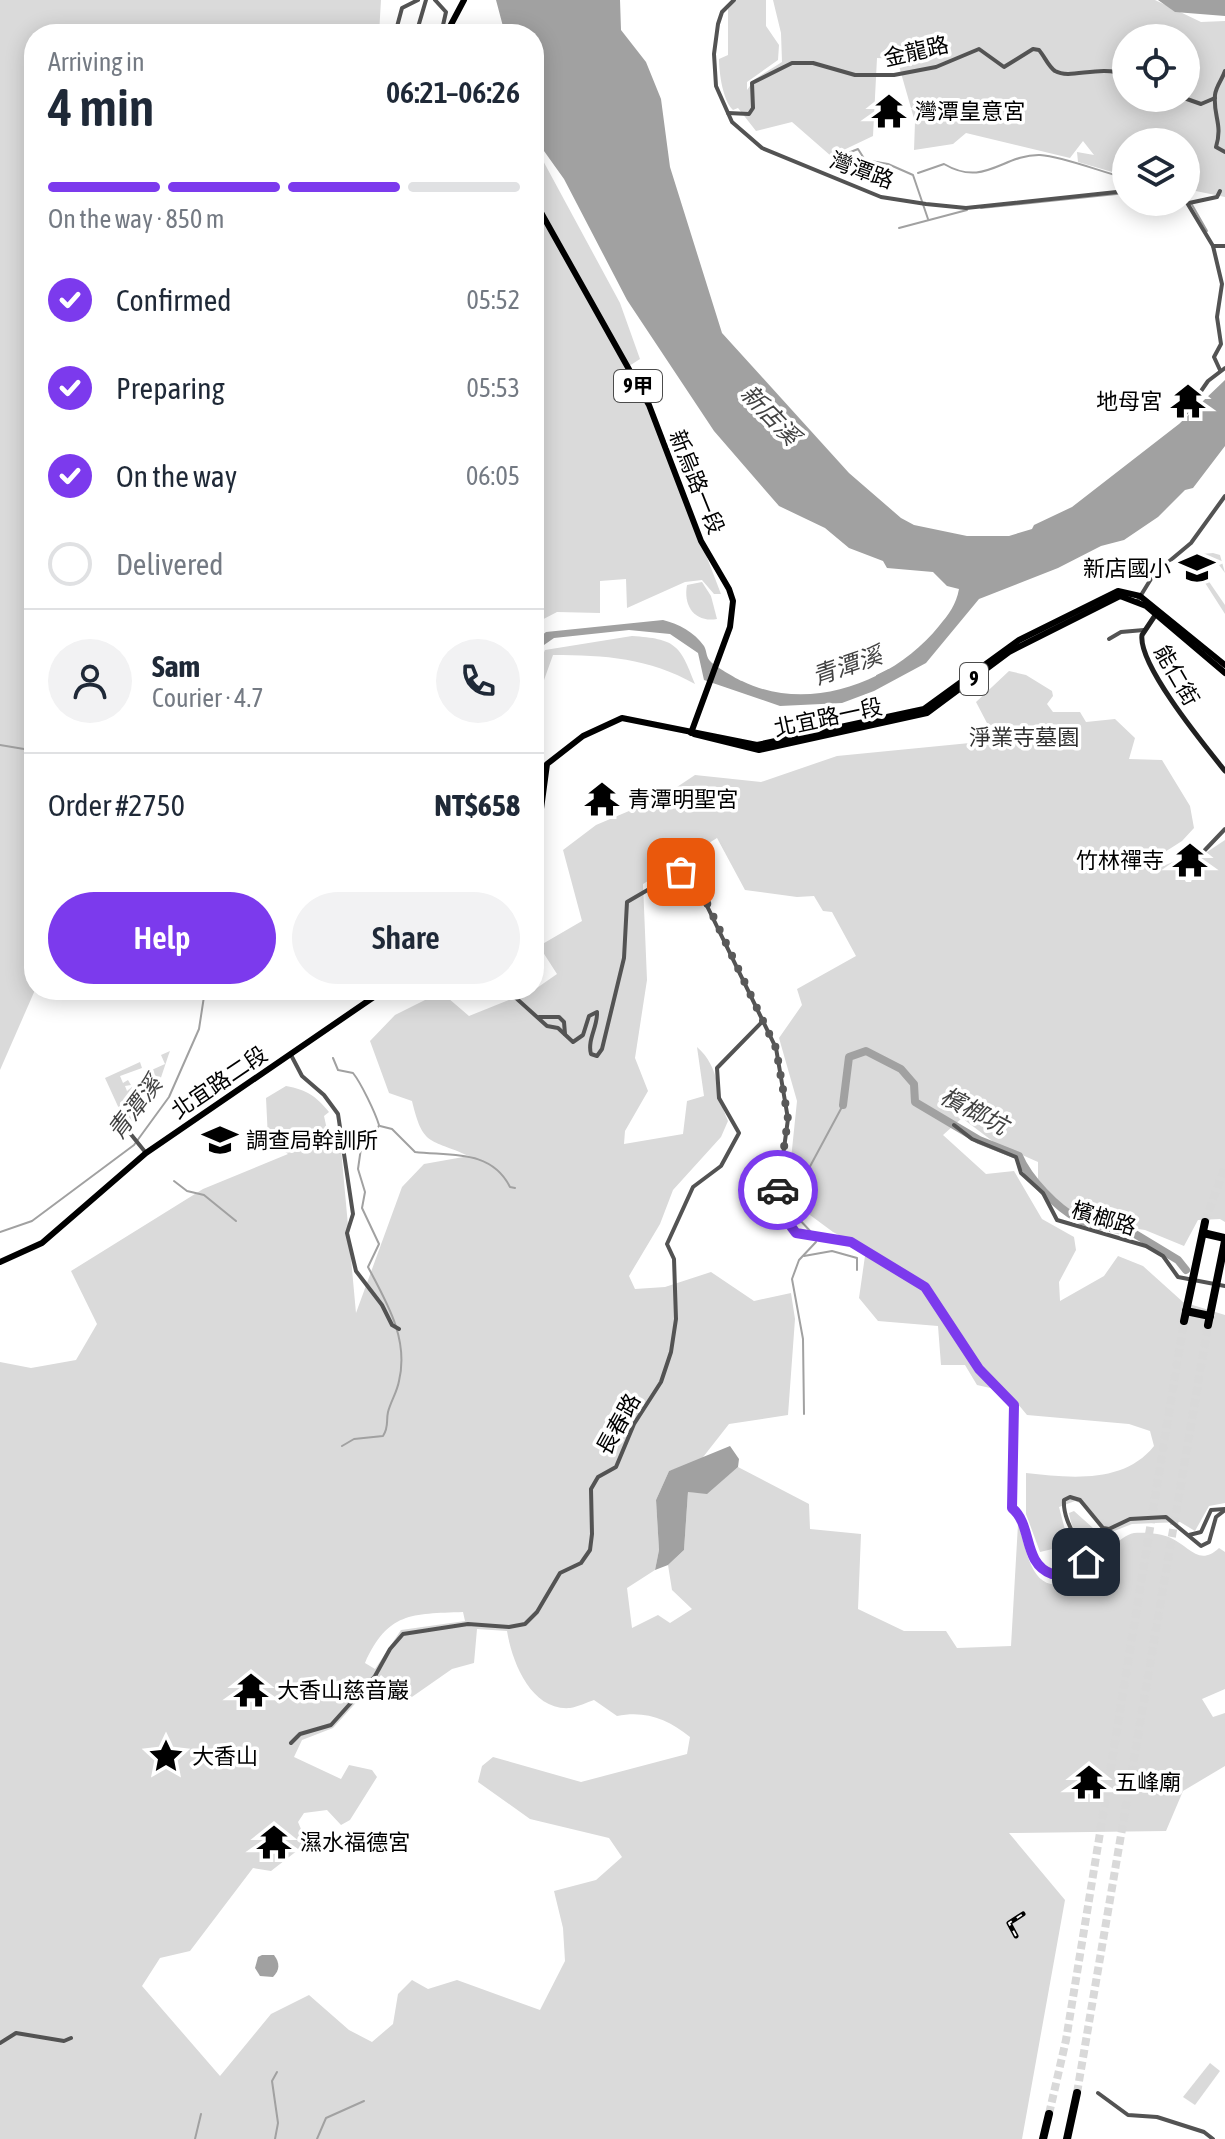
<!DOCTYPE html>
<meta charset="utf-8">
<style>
:root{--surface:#fff;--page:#f2f2f3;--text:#1f2937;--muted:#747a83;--line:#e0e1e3;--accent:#7c3aed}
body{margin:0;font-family:"Asap Condensed","Noto Sans TC",sans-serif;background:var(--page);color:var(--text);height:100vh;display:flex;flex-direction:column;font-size:30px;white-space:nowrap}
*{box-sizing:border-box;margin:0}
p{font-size:26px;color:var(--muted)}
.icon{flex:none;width:44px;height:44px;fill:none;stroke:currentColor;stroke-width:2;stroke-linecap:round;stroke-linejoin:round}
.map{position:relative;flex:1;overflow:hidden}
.details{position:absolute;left:24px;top:24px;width:520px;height:976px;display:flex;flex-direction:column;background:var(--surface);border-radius:32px;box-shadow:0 4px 20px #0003}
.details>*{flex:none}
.tools{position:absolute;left:1112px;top:24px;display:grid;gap:16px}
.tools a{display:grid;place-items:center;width:88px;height:88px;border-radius:50%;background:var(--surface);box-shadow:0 4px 20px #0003;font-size:40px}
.pin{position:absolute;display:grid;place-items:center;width:68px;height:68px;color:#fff;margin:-34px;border-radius:16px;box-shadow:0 4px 12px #0006}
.courier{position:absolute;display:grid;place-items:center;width:80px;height:80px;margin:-40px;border:6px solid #7c3aed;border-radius:50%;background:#fff;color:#222;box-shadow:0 2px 10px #0007}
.head em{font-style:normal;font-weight:600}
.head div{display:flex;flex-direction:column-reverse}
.head{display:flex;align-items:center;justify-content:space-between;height:136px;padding:0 24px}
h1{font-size:52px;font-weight:600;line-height:60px}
.bar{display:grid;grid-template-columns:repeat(4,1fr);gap:12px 8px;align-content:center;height:96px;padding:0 24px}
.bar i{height:10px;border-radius:6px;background:var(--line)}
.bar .selected{background:var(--accent)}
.bar p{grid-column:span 4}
.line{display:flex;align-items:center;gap:20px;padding:0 24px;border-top:2px solid var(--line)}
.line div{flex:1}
.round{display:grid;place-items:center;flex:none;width:84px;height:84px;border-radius:42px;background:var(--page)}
ol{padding:0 24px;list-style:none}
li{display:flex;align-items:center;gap:24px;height:88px}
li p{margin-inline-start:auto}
li .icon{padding:8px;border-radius:50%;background:var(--accent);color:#fff;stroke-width:4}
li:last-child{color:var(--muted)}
li i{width:44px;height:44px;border:4px solid var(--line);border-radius:50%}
.button{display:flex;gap:16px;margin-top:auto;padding:16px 24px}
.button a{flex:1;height:92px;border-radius:48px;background:var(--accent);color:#fff;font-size:32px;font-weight:600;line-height:92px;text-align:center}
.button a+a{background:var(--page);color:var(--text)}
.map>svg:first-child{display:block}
.green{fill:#dadada;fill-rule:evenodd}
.water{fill:#a1a1a1}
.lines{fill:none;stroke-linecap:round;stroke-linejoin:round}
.stream{stroke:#a1a1a1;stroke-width:2}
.river{stroke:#a1a1a1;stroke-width:8}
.highway-tunnel{stroke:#d9d9d9;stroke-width:8;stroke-dasharray:8 4;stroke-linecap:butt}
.street{stroke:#535353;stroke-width:4}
.secondary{stroke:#202020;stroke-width:5}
.primary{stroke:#000;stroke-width:6}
.highway{stroke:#000;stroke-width:8}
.rail-casing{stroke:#000;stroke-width:5}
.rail{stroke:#fff;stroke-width:2;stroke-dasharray:6;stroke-linecap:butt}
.done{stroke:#595959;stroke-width:8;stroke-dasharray:0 14.4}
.route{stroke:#7c3aed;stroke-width:10}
.labels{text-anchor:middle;stroke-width:7;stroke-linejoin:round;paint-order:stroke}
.shield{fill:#fff;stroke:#4c4c4c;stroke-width:2}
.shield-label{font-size:20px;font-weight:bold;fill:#000}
.street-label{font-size:22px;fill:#000;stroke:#fff}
.poi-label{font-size:22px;fill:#000;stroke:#fff;text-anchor:start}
.park-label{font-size:22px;fill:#313131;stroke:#fff}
.water-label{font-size:24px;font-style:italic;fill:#424242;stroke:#fff}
</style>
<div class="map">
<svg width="1225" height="2139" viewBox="0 0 1225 2139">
<rect width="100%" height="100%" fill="#fff"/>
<g class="green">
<path d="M0 0H381L379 34H34L35 990 0 1070Z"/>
<path d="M736 0H766V26L779 45 778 60 747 82V90L755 79 782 62 781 33 773 0H1155L1201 22 1225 21V197L1186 189V142H1126V176L1078 162 1077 152 1094 155 1083 141 1070 158 966 133 953 144 914 150 915 122 897 59 877 58 873 136 831 156 792 122 756 131 738 108 733 110C723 101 719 73 719 59L728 55V9ZM1126 38H1186V98H1126Z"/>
<path d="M534 144 620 303 640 359 626 368 650 409 721 594H714L702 580 685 582 627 608 626 579 600 581V613L557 612 534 624Z"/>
<path d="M1213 553 1220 555 1225 573 1214 558 1202 562 1201 570 1225 605V614L1191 561 1197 563 1202 554Z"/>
<path d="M702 582 711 596 717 619C695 623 683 606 687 585Z"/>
<path d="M632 636C675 639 680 644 695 684 649 658 605 655 553 655L534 708V675L545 650Z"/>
<path d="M1009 671 1026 675 1052 691 1053 696 1047 704 1053 712H1080L1086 722 1115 719 1135 738 1129 759 1162 760 1190 806 1194 828 1182 841 1146 864 1154 870 1182 858 1179 869 1186 882H1191L1201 856 1225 840V1222L1220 1219 1198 1220 1184 1246 1145 1230 1071 1219 1038 1182V1162L995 1143 962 1118 943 1135 986 1174 1014 1171 1042 1219 1074 1237 1076 1250 1059 1282 1060 1301 1104 1276 1118 1256 1143 1266 1183 1302 1225 1315V1503L1209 1506 1195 1531 1180 1522 1132 1524 1109 1533 1088 1507 1075 1501 1059 1507 1069 1545 1040 1552 1026 1514V1473C1070 1478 1124 1484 1154 1446L1150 1431 1129 1424 1027 1415 1008 1392 977 1385 965 1365H941L938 1326 878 1321 859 1298 866 1249 833 1232 787 1198 797 1101 779 1038 802 1005 797 989 856 956 832 912 823 911 814 896 797 897 745 890 717 838 643 884 647 980 635 1058 648 1091 625 1131 624 1144 683 1134 687 1101 704 1096 697 1047C721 1068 716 1094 728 1121L721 1137 673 1190 660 1224 629 1276 635 1289 665 1287 711 1272 754 1301 791 1293 795 1319 788 1415 729 1424 700 1461 669 1471 656 1500 659 1550 655 1570 627 1588 632 1628 658 1615 670 1623 692 1609 672 1590 668 1565 684 1550 688 1492 707 1493 738 1467 809 1504 810 1529 861 1534 858 1609 904 1631H946L957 1648 1011 1646 1018 1524C1026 1546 1030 1589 1060 1584 1072 1582 1081 1580 1089 1572 1088 1552 1072 1534 1069 1513L1074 1511 1112 1545C1119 1542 1126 1534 1134 1533 1143 1532 1162 1533 1171 1538 1189 1546 1199 1567 1219 1548L1225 1552V1689L1202 1699 1213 1717 1225 1713V1766L1183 1791 1166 1831 1009 1833 1065 1900 1022 2139H0V1362L31 1368 76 1360 97 1324 71 1271 203 1189 288 1154 268 1139 266 1098 286 1086C307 1090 316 1096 329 1112L324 1116 331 1148 341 1149 356 1313 402 1187 424 1164 469 1156C429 1138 423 1147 412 1101L389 1093 370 1041 395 1015 441 992 469 1016 534 990 557 974 539 946 582 921 563 850 596 825 662 797 695 775 761 782 837 756 980 742 988 725 976 702ZM463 1612 465 1621 401 1630 375 1669 365 1663C388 1612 411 1614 463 1612ZM477 1629 507 1631C512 1662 531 1711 570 1708 578 1707 587 1702 594 1700L617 1716C645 1710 668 1719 690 1737L687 1754 581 1782 493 1757 482 1766 478 1782 530 1819 609 1838 622 1857 596 1880 554 1891 563 1928 565 1961 540 2010 457 1980 428 1989 412 1980 398 1994 393 2024 372 2042 349 2030 309 1995 271 2014 220 2076 142 1986 160 1958 190 1951 253 1868 271 1871 307 1843 298 1822 304 1813 327 1810 341 1825 350 1820 377 1777 372 1770 349 1765 341 1779 294 1757 302 1740 333 1728 381 1675 409 1699 452 1669 474 1663Z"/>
<path d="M170 1051C161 1075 154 1110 132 1125L130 1118 126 1120 127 1126 105 1078 140 1062 142 1068 120 1076 123 1083 128 1080 131 1085 125 1086 127 1091 132 1087 134 1092 129 1095 132 1102 151 1093 145 1073 165 1064 161 1055Z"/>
<path d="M1210 2063 1220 2071 1195 2105 1183 2097Z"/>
</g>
<g class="water">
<path d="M496 0H620L621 30 646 62 661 99 670 167 722 333 849 473 901 518 914 525 967 536H1009L1032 529 1034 525 1072 507 1179 424 1225 380V446L1193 488 1185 490 1158 517 1124 540 1101 546 1058 568 979 599 926 663 874 691 842 703 780 706 704 680 698 653 670 634 629 630 554 638 534 652V642L546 632 663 620C679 624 694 632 704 646 707 651 706 658 711 662 712 664 738 680 742 681 809 714 894 682 939 626 949 614 956 605 959 589L947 586 933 572 887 568 883 561 849 548 825 528 779 506 714 431 627 300 564 179 534 137V34H505Z"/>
<path d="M1158 0H1225V16L1175 12Z"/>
<path d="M730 1446 739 1459 738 1467 707 1494 688 1492 684 1550 668 1565 655 1570 659 1550 656 1500 669 1471Z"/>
<path d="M262 1955H274C280 1963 280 1970 273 1977L260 1976 255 1968 258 1957Z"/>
</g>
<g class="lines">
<g class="stream">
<path d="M833 159 858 149 865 160 888 164 913 175 928 219"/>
<path d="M918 173 944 164C985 188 1003 154 1040 155 1065 157 1101 172 1126 178"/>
<path d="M1191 203 1207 231"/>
<path d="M981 208 1126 193"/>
<path d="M899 228 967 210"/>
<path d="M912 656 925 644"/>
<path d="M877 676 889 670"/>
<path d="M0 745 24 749 34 743"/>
<path d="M333 1058 338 1070 353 1073C361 1083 375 1112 379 1125L374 1138 361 1148 358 1169 365 1192 362 1208 379 1244 368 1267C387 1303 409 1339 399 1381 397 1392 391 1401 388 1412 386 1421 389 1427 383 1436L354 1439 342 1446"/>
<path d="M380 1126 392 1129 415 1152C450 1156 491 1149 510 1187L515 1188"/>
<path d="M174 1181 187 1191 204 1195 236 1221"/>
<path d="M0 1232 32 1221 134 1145 169 1097 199 1029 205 990"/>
<path d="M812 1233 797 1217 807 1172 843 1105"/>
<path d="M804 1256 832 1251 857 1258V1270"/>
<path d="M804 1414 803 1339 792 1279 799 1260 816 1242"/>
<path d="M195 2139 201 2114"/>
<path d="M275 2139 278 2123 272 2081 277 2072"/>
<path d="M317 2139 326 2118 364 2101"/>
</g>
<g class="river">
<path d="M843 1105 849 1057 866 1051 901 1069 914 1084 915 1102 979 1140 1019 1156C1028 1178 1057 1208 1078 1219"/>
<path d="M1082 1221 1135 1234 1178 1260 1186 1270"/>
</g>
<g class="highway-tunnel">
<path d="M1205 1222 1225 1166"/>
<path d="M1077 2093 1208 1325"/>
<path d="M1049 2114 1066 2040 1184 1321"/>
</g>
<g class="street">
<path d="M435 0 446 12 441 34"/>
<path d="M734 0 722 12 718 24 714 54 716 86 732 122 762 148 881 197 926 204 966 208 1126 191"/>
<path d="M395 34 402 8 418 0"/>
<path d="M416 34 426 0"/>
<path d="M1225 71C1222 80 1216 86 1215 95 1213 116 1223 124 1216 147L1225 152"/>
<path d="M1184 98 1201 104 1215 98"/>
<path d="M728 113 749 114 753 108 752 83 792 63H813L855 75H894L936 67 979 49 1004 67 1033 49 1039 50C1045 57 1048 66 1055 71 1071 80 1099 64 1126 75"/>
<path d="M1186 201 1213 246 1222 284 1217 317 1221 344 1214 357 1220 370"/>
<path d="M1189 203 1217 197 1220 191"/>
<path d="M1213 246H1225"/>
<path d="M1183 417 1208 381 1225 368"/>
<path d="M1138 600 1154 574 1191 543 1225 496"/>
<path d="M1109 639 1121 632 1144 630"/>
<path d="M1205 850 1225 829"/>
<path d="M507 990 547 1026 558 1028 573 1042 583 1035 589 1016 597 1012C598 1026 587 1040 591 1054L597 1056 602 1049 624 958 627 902 675 874 692 875 776 1048 788 1119 777 1199 784 1221 796 1233 851 1242 925 1287 979 1369 1014 1405 1012 1508C1042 1531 1017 1596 1084 1566 1088 1549 1062 1526 1064 1500L1070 1497 1080 1500 1103 1528 1109 1529 1130 1519 1166 1517 1201 1546 1209 1542 1216 1517 1225 1510"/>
<path d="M539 1017H559L564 1022 565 1034"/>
<path d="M291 1055 302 1076 324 1095 338 1114 353 1214 347 1233 356 1271 382 1305 392 1325 399 1329"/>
<path d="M954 1125 972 1139 1016 1157 1021 1173 1043 1193 1057 1220 1146 1246 1163 1256 1178 1277 1225 1286"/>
<path d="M125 1127 146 1153"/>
<path d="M1189 1535 1201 1532 1211 1510 1225 1509"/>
<path d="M291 1743 300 1734 331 1725 375 1676 390 1649 403 1634 468 1624 509 1627 525 1624 537 1612 560 1573 581 1563 590 1550 592 1534 591 1489 598 1477 616 1467 634 1424 661 1382 671 1352 676 1319 674 1259 667 1244 693 1187 721 1166 739 1133 719 1098 717 1068 763 1021"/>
<path d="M0 2043 16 2033 64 2041 71 2038"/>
<path d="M1098 2093 1128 2115 1157 2117 1204 2132 1213 2139"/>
</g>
<path class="secondary" d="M1158 611 1142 635C1138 665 1205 746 1225 771"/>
<g class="primary">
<path d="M446 34 464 0"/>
<path d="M534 200 649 405 701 541 729 589 733 601 730 627 691 733"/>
<path d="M694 734 759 750 927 713 1009 652 1120 596 1146 606 1225 673"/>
<path d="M534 861 547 764 583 736 622 718 757 745 924 709 1019 640 1118 591 1140 596 1225 665"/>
<path d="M0 1262 42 1243 146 1153 384 990"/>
</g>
<g class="highway">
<path d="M1203 1233 1225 1238"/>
<path d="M1186 1311 1210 1316"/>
<path d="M1184 1321 1205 1222"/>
<path d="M1208 1325 1225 1241"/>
<path d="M1043 2139 1049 2114"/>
<path d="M1067 2139 1077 2093"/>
</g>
<g class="rail-casing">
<path id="rail" d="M1016 1936 1009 1923 1023 1914"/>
</g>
<use href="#rail" class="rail"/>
</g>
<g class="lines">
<path class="done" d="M681 872 696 880 776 1048 788 1119 778 1190"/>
<path class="route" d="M778 1190V1209L796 1233 851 1242 925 1287 979 1369 1014 1405 1012 1508C1033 1525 1022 1563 1052 1574L1069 1572 1086 1562"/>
</g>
<defs>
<g id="temple-bare" transform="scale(2.76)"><path d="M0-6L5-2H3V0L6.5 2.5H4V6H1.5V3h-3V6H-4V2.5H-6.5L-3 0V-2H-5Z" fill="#000" stroke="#fff" stroke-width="2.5" paint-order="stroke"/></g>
<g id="school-bare" transform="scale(2.76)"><path d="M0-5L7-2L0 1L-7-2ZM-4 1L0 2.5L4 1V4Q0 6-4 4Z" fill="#000" stroke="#fff" stroke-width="2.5" paint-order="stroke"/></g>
<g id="university-bare" transform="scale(2.76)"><path d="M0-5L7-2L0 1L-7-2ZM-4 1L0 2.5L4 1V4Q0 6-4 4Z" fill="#000" stroke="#fff" stroke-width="2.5" paint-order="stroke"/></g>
<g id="sight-bare" transform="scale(2.76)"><path d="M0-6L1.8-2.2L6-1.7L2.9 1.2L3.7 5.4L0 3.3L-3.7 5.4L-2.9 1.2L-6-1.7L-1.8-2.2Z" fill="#000" stroke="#fff" stroke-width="2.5" paint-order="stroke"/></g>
</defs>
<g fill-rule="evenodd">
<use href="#temple-bare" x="889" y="111"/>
<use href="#temple-bare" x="1188" y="401"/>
<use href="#school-bare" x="1197" y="568"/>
<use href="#temple-bare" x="602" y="799"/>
<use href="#temple-bare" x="1190" y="860"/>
<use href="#university-bare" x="220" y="1140"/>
<use href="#temple-bare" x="251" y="1690"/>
<use href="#sight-bare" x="166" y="1756"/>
<use href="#temple-bare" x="1089" y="1782"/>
<use href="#temple-bare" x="274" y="1842"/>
</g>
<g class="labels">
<g class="shield">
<rect x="614" y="370" width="48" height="32" rx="6"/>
<rect x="960" y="663" width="28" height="32" rx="6"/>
</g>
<g class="shield-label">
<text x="638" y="393">9甲</text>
<text x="974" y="686">9</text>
</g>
<g class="street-label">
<text transform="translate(916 51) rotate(-13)" y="8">金龍路</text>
<text transform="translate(862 170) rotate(20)" y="8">灣潭路</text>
<text transform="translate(697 482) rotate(68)" y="8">新烏路一段</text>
<text transform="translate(1177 675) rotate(60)" y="8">能仁街</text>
<text transform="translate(828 717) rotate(-12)" y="8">北宜路一段</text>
<text transform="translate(219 1082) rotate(-34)" y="8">北宜路二段</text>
<text transform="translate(1104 1218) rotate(17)" y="8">檳榔路</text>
<text transform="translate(618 1424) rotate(-61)" y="8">長春路</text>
</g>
<g class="poi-label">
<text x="915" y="119">灣潭皇意宮</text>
<text x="1162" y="409" text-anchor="end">地母宮</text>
<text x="1171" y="576" text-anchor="end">新店國小</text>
<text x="628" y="807">青潭明聖宮</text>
<text x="1164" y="868" text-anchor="end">竹林禪寺</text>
<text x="246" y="1148">調查局幹訓所</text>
<text x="277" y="1698">大香山慈音巖</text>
<text x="192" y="1764">大香山</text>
<text x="1115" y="1790">五峰廟</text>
<text x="300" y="1850">濕水福德宮</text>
</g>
<g class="park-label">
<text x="1024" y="745">淨業寺墓園</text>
</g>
<g class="water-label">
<text transform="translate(770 415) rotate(46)" y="8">新店溪</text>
<text transform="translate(847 666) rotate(-19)" y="8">青潭溪</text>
<text transform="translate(135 1108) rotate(-53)" y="8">青潭溪</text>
<text transform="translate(974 1111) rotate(28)" y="8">檳榔坑</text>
</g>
</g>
</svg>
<div class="tools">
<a><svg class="icon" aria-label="locate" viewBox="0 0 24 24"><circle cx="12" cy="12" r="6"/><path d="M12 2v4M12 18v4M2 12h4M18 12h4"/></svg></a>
<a><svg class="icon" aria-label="layers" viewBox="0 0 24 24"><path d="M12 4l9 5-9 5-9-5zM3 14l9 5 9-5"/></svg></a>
</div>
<div class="pin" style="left:681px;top:872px;background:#ea580c"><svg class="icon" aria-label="bag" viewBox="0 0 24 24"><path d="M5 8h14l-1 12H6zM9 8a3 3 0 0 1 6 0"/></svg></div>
<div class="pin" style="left:1086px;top:1562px;background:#1f2937"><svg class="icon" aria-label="home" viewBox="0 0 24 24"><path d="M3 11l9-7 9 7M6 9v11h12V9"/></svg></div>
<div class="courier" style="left:778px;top:1190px"><svg class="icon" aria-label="car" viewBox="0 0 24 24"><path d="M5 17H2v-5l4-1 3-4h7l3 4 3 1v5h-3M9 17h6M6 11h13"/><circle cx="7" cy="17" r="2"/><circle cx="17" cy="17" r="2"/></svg></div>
<section class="details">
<div class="head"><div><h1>4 min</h1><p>Arriving in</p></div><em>06:21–06:26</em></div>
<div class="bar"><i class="selected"></i><i class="selected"></i><i class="selected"></i><i></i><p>On the way · 850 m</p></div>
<ol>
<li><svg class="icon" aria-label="check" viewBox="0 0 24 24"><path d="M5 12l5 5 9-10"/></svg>Confirmed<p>05:52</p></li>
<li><svg class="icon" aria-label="check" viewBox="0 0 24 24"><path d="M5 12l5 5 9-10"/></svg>Preparing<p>05:53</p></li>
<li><svg class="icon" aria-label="check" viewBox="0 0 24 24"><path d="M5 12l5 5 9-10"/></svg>On the way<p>06:05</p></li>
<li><i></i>Delivered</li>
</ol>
<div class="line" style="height:144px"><a class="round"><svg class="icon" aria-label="person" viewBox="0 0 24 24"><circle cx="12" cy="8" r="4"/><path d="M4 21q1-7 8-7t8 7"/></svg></a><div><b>Sam</b><p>Courier · 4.7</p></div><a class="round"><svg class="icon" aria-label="phone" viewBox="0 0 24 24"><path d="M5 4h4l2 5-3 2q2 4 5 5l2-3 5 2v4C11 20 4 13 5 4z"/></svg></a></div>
<div class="line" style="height:104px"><div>Order #2750</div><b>NT$658</b></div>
<div class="button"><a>Help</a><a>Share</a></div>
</section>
</div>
